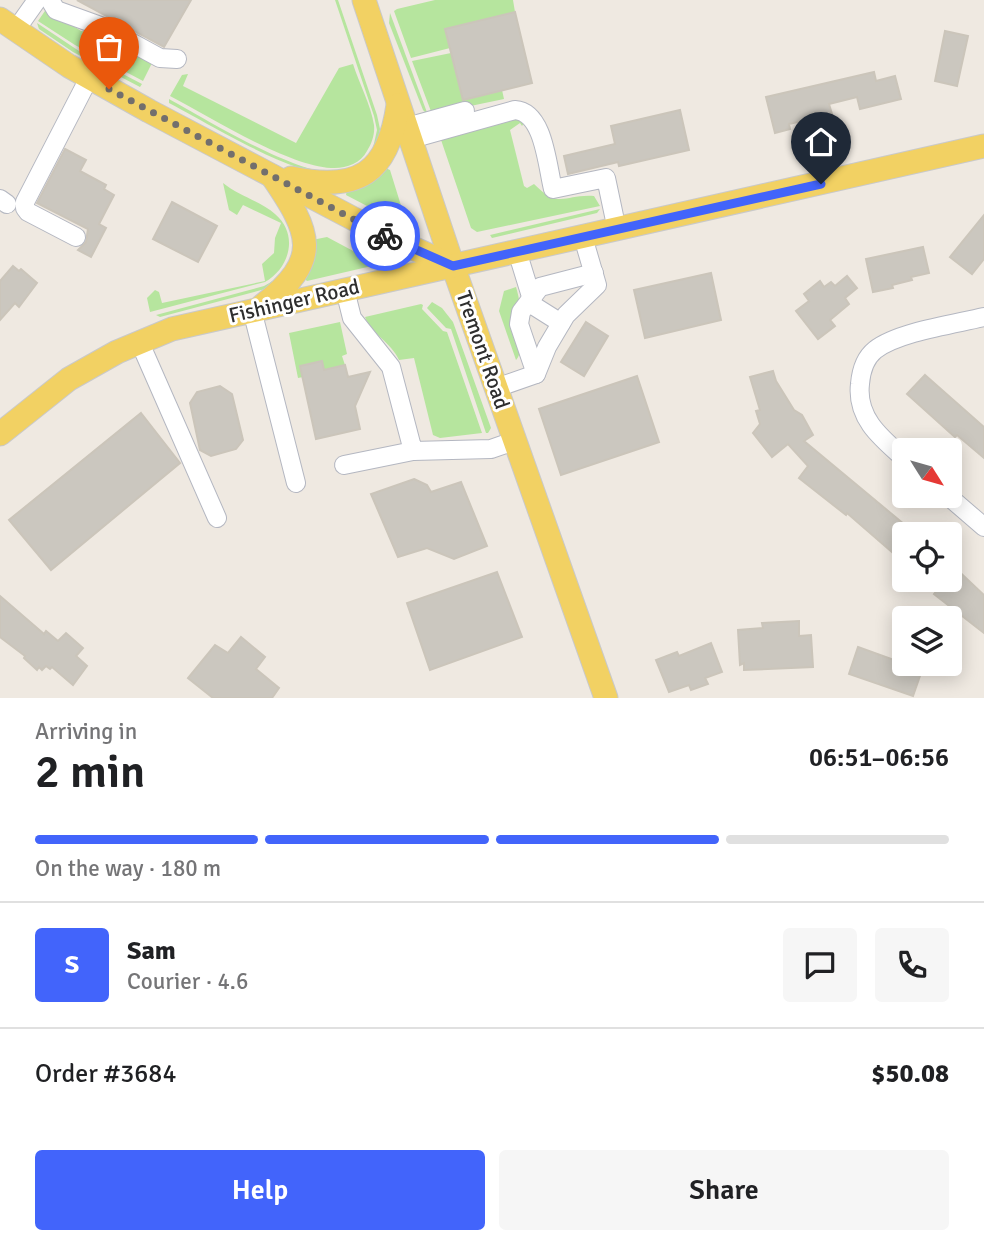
<!DOCTYPE html>
<meta charset="utf-8">
<style>
:root{--surface:#fff;--page:#f6f6f6;--text:#202124;--muted:#757577;--line:#e0e0e0;--accent:#4264fb}
body{margin:0;font-family:Signika,sans-serif;background:var(--page);color:var(--text);height:100vh;display:flex;flex-direction:column;font-size:26px;white-space:nowrap}
*{box-sizing:border-box;margin:0}
p{font-size:23px;color:var(--muted)}
.icon{flex:none;width:38px;height:38px;fill:none;stroke:currentColor;stroke-width:2;stroke-linecap:round;stroke-linejoin:round}
.map{position:relative;height:698px;overflow:hidden}
.drawer{display:flex;flex-direction:column;background:var(--surface);flex:1}
.drawer>*{flex:none}
.needle{width:46px;rotate:127deg}
.fabs{position:absolute;left:892px;top:438px;display:grid;gap:14px}
.fabs a{display:grid;place-items:center;width:70px;height:70px;border-radius:7px;background:var(--surface);box-shadow:0 4px 18px #0003;font-size:35px}
.pin{position:absolute;display:grid;place-items:center;width:60px;height:60px;color:#fff;margin:-72px -30px;border-radius:50% 50% 50% 0;rotate:-45deg;box-shadow:0 0 7px #0007}
.pin .icon{rotate:45deg}
.courier{position:absolute;display:grid;place-items:center;width:70px;height:70px;margin:-35px;border:5px solid #4264fb;border-radius:50%;background:#fff;color:#222;box-shadow:0 2px 9px #0007}
.head em{font-style:normal;font-weight:600}
.head div{display:flex;flex-direction:column-reverse}
.head{display:flex;align-items:center;justify-content:space-between;height:119px;padding:0 35px}
h1{font-size:46px;font-weight:600;line-height:52px}
.bar{display:grid;grid-template-columns:repeat(4,1fr);gap:10px 7px;align-content:center;height:84px;padding:0 35px}
.bar i{height:9px;border-radius:5px;background:var(--line)}
.bar .selected{background:var(--accent)}
.bar p{grid-column:span 4}
.line{display:flex;align-items:center;gap:18px;padding:0 35px;border-top:2px solid var(--line)}
.line div{flex:1}
.round{display:grid;place-items:center;flex:none;width:74px;height:74px;border-radius:7px;background:var(--page)}
.primary-button{display:flex;gap:14px;margin-top:auto;padding:14px 35px}
.primary-button a{flex:1;height:80px;border-radius:7px;background:var(--accent);color:#fff;font-size:28px;font-weight:600;line-height:80px;text-align:center}
.primary-button a+a{background:var(--page);color:var(--text)}
.map>svg:first-child{display:block}
.green{fill:#b6e59e}
.building{fill:#cbc7bf;stroke:#cbc5ba;stroke-width:2}
.lines{fill:none;stroke-linecap:round;stroke-linejoin:round}
.minor-casing{stroke:#b4b7c1;stroke-width:20}
.major-casing{stroke:#c9c9c9;stroke-width:25}
.minor{stroke:#fff;stroke-width:18}
.major{stroke:#f2d163;stroke-width:23}
.done{stroke:#726f6d;stroke-width:7;stroke-dasharray:0 12.6}
.route{stroke:#4264fb;stroke-width:9}
.labels{text-anchor:middle;stroke-width:6;stroke-linejoin:round;paint-order:stroke}
.street-label{font-size:21px;fill:#2e2e2e;stroke:#fff}
</style>
<div class="map">
<svg width="984" height="698" viewBox="0 0 984 698">
<rect width="100%" height="100%" fill="#efe9e1"/>
<g class="green">
<path d="M335 0H338L377 115 380 129 376 148H373L377 130 374 116Z"/>
<path d="M435 0H513L515 12 446 29 450 48 411 58 394 11 397 9Z"/>
<path d="M47 8 81 31 113 35 152 63 143 81 75 45 38 21Z"/>
<path d="M390 13 428 115 423 110 389 23Z"/>
<path d="M37 23 79 51 142 84 140 87 73 52 39 29Z"/>
<path d="M451 53 463 99 502 90 504 99 432 114 412 61Z"/>
<path d="M353 64C359 83 371 105 374 125 375 134 372 143 367 151 360 164 345 169 331 168 286 165 212 118 170 96L182 75 188 74 183 86 296 143 339 68Z"/>
<path d="M169 99C207 120 295 174 336 173 351 172 363 163 371 151L374 153C366 164 357 172 344 175 301 182 208 123 169 103Z"/>
<path d="M513 115 524 123 522 126 520 123 510 130 524 186 527 188 534 184C560 210 564 194 594 196L600 206 477 232 471 228 439 134Z"/>
<path d="M383 167 390 170 403 212 402 215 392 211 388 217 346 195 347 190Z"/>
<path d="M223 183C239 196 262 202 275 214 299 234 290 268 265 282L150 312 147 298 155 290 159 292 162 303 265 281 262 264 274 253 275 238 281 223 243 205 237 215 229 210Z"/>
<path d="M600 209 597 213 492 238 490 235Z"/>
<path d="M292 234H296C298 260 288 278 265 289L160 317 156 315 264 286C286 275 295 258 292 234Z"/>
<path d="M327 237 372 261 376 265 307 281 305 279 312 240Z"/>
<path d="M516 287C521 302 527 348 516 360L499 311 504 291Z"/>
<path d="M432 302 442 308 453 322 491 428 488 433H486L451 329 446 328 427 308Z"/>
<path d="M421 304 423 305 422 309 443 331 447 332 482 433 440 438 433 435 414 358 399 360C391 342 372 335 365 317Z"/>
<path d="M340 322 347 354 342 356 345 365 324 370 322 361 301 366 303 377 298 378 289 333Z"/>
</g>
<g class="building">
<path d="M77 0H191L164 47Z"/>
<path d="M515 12 532 83 463 100 445 29Z"/>
<path d="M945 31 968 36 957 86 935 81Z"/>
<path d="M874 72 876 81 895 76 901 99 860 109 857 97 829 104 832 114 789 124 790 129 775 133 766 97Z"/>
<path d="M680 110 689 150 619 166 618 162 568 174 564 156 615 144 611 126Z"/>
<path d="M65 149 86 160 80 171 106 185 104 189 114 195 99 224 106 228 91 257 78 250 86 242 88 229 37 203Z"/>
<path d="M172 202 217 226 198 262 153 239Z"/>
<path d="M984 215V259L972 274 950 257Z"/>
<path d="M923 247 929 273 911 277 912 280 892 285 893 288 873 292 866 259Z"/>
<path d="M13 266 19 271 21 269 37 283 19 307 15 303 0 320V281Z"/>
<path d="M711 273 721 320 645 338 634 290Z"/>
<path d="M847 276 857 288 845 298 849 304 830 320 835 326 818 339 796 311 809 301 804 294 820 281 824 287 831 282 835 286Z"/>
<path d="M586 322 608 336 584 376 561 362Z"/>
<path d="M322 361 324 370 345 365 348 377 370 372 355 406 360 429 316 439 300 366Z"/>
<path d="M773 371 776 381 794 410 802 415 813 435 804 441 905 525V553L897 546 892 552 847 513 846 515 799 478 808 466 788 444 772 457 753 433 760 424 756 411 760 410 750 377Z"/>
<path d="M925 375 984 427V458L957 435 955 437 907 394Z"/>
<path d="M637 376 659 442 561 475 539 409Z"/>
<path d="M220 386 232 394 243 440 236 449 211 456 200 450 190 403 197 392Z"/>
<path d="M141 413 180 463 51 570 9 520Z"/>
<path d="M414 479 427 485 431 492 461 482 487 546 454 559 427 548 398 557 371 494Z"/>
<path d="M950 563 984 595V633L934 594 938 589 926 579H950Z"/>
<path d="M497 572 522 637 430 670 407 603Z"/>
<path d="M0 596 44 634 46 631 58 641 66 633 83 648 76 656 87 666 73 685 52 667 50 669 46 666 42 670 39 667 37 670 24 658 25 656 0 637Z"/>
<path d="M799 621V636L811 635 813 667 744 670V663L740 665 738 630 763 628 762 623Z"/>
<path d="M241 637 265 657 256 669 279 688 272 698H213L188 678 215 645 228 653Z"/>
<path d="M711 643 722 672 705 678 708 684 691 690 689 685 669 692 656 660 677 652 679 656Z"/>
<path d="M858 647 922 670 913 696 849 674Z"/>
</g>
<g class="lines">
<g class="minor-casing">
<g id="minor">
<path d="M50 0 56 10 103 27 160 58 177 59"/>
<path d="M15 31 37 0"/>
<path d="M407 127 465 111"/>
<path d="M411 139 515 110C544 112 547 165 553 189L606 178 617 230"/>
<path d="M0 199 7 204"/>
<path d="M76 237 28 212 25 208V202L89 78"/>
<path d="M517 251 534 306 561 323"/>
<path d="M345 290 352 318 391 367 413 451 491 449 514 441"/>
<path d="M252 310 296 483"/>
<path d="M140 343 217 518"/>
<path d="M536 374 519 324 521 312 540 287 594 273"/>
<path d="M496 388 536 374 547 347 566 315 597 285 583 237"/>
<path d="M905 459C881 438 856 418 860 384 861 372 865 358 875 350 898 332 955 324 984 317"/>
<path d="M344 465 413 451"/>
<path d="M947 495 984 527"/>
</g>
</g>
<g class="major-casing">
<g id="major">
<path d="M364 0 453 266 606 698"/>
<path d="M0 19 69 66 149 111 390 238 453 266"/>
<path d="M291 178C358 192 388 174 398 105"/>
<path d="M262 306C323 259 311 233 272 176"/>
<path d="M0 434 69 379 117 352 172 329 984 146"/>
</g>
</g>
<use href="#minor" class="minor"/>
<use href="#major" class="major"/>
</g>
<g class="lines">
<path class="done" d="M109 89 385 236"/>
<path class="route" d="M385 236 453 266 821 184"/>
</g>
<g class="labels">
<g class="street-label">
<text transform="translate(294 301) rotate(-13)" y="7">Fishinger Road</text>
<text transform="translate(483 350) rotate(71)" y="7">Tremont Road</text>
</g>
</g>
</svg>
<div class="fabs">
<a><svg class="needle" viewBox="-14 -14 28 28"><path d="M0-13l5 13h-10z" fill="#e53935"/><path d="M0 13l5-13h-10z" fill="#757577"/></svg></a>
<a><svg class="icon" aria-label="locate" viewBox="0 0 24 24"><circle cx="12" cy="12" r="6"/><path d="M12 2v4M12 18v4M2 12h4M18 12h4"/></svg></a>
<a><svg class="icon" aria-label="layers" viewBox="0 0 24 24"><path d="M12 4l9 5-9 5-9-5zM3 14l9 5 9-5"/></svg></a>
</div>
<div class="pin" style="left:109px;top:89px;background:#ea580c"><svg class="icon" aria-label="bag" viewBox="0 0 24 24"><path d="M5 8h14l-1 12H6zM9 8a3 3 0 0 1 6 0"/></svg></div>
<div class="pin" style="left:821px;top:184px;background:#1f2937"><svg class="icon" aria-label="home" viewBox="0 0 24 24"><path d="M3 11l9-7 9 7M6 9v11h12V9"/></svg></div>
<div class="courier" style="left:385px;top:236px"><svg class="icon" aria-label="bike" viewBox="0 0 24 24"><circle cx="6" cy="16" r="4"/><circle cx="18" cy="16" r="4"/><path d="M6 16l4-8h5l3 8M10 8l3 8H6M13 5h3"/></svg></div>
</div>
<section class="drawer">
<div class="head"><div><h1>2 min</h1><p>Arriving in</p></div><em>06:51–06:56</em></div>
<div class="bar"><i class="selected"></i><i class="selected"></i><i class="selected"></i><i></i><p>On the way · 180 m</p></div>
<div class="line" style="height:126px"><b class="round" style="background:var(--accent);color:#fff">S</b><div><b>Sam</b><p>Courier · 4.6</p></div><a class="round"><svg class="icon" aria-label="chat" viewBox="0 0 24 24"><path d="M4 5h16v11H9l-5 4z"/></svg></a><a class="round"><svg class="icon" aria-label="phone" viewBox="0 0 24 24"><path d="M5 4h4l2 5-3 2q2 4 5 5l2-3 5 2v4C11 20 4 13 5 4z"/></svg></a></div>
<div class="line" style="height:91px"><div>Order #3684</div><b>$50.08</b></div>
<div class="primary-button"><a>Help</a><a>Share</a></div>
</section>
